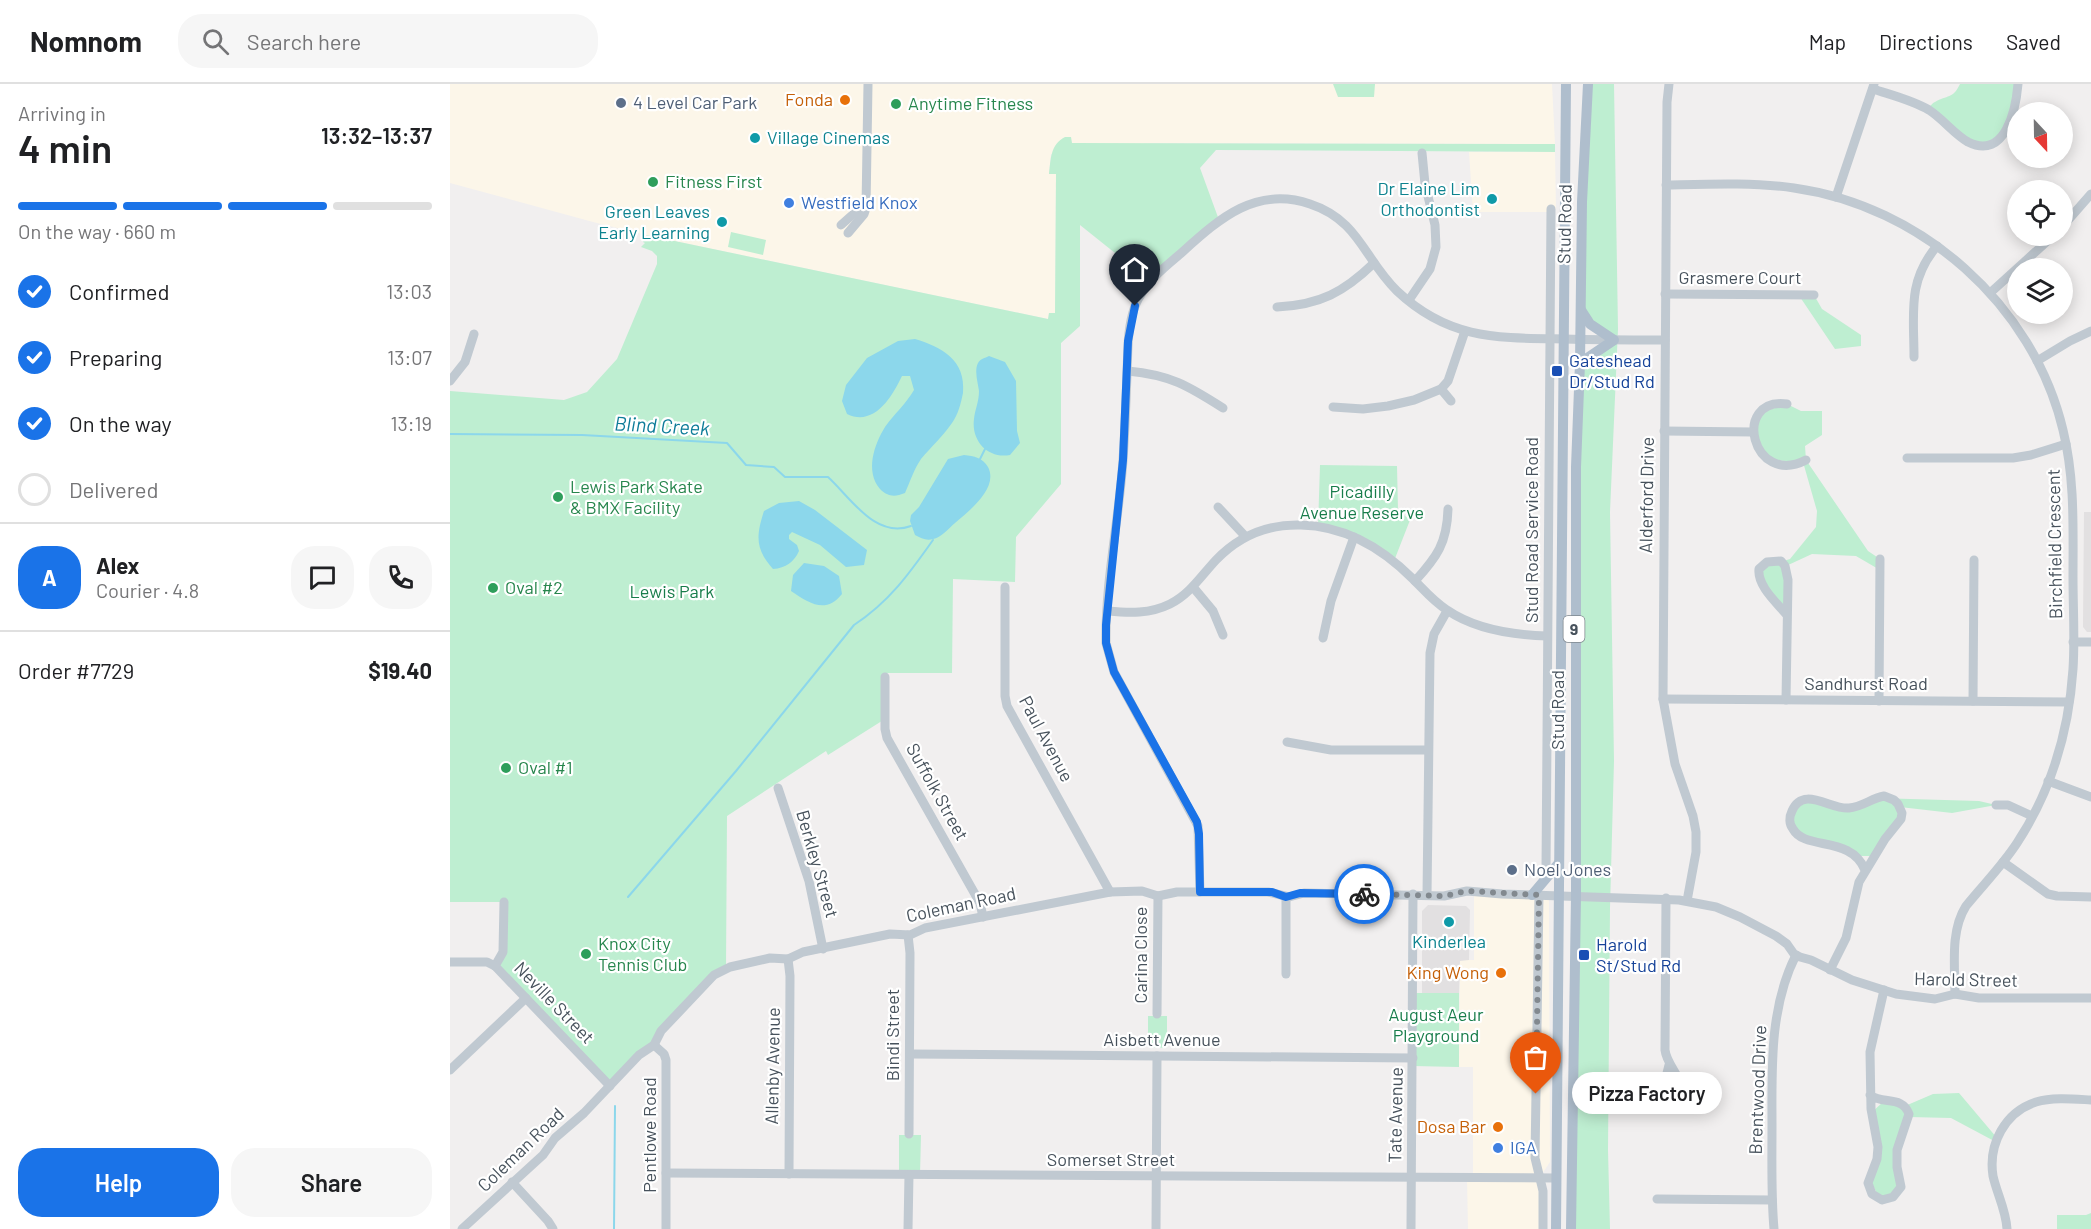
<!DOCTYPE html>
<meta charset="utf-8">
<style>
:root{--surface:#fff;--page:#f6f6f6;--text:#202124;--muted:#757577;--line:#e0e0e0;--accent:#1a73e8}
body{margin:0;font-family:Barlow,sans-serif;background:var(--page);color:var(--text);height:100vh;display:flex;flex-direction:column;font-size:22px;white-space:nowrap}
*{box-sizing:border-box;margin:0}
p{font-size:20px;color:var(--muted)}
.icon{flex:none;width:33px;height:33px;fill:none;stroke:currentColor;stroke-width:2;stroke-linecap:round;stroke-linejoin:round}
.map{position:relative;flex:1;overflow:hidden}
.panel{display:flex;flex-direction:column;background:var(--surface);width:450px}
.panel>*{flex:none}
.needle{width:39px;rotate:158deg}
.fabs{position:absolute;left:1557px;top:18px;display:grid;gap:12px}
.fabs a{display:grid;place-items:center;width:66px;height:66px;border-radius:50%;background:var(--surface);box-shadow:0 3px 15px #0003;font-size:30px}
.pin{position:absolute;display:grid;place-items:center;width:51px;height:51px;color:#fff;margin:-62px -26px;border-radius:50% 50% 50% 0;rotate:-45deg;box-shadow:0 0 6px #0007}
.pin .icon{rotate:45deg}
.courier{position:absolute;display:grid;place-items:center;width:60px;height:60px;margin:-30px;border:4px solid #1a73e8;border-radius:50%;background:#fff;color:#222;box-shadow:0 2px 8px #0007}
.bubble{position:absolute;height:42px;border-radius:21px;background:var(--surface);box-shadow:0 3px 15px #0003;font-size:20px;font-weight:600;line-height:42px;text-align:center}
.summary em{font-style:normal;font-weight:600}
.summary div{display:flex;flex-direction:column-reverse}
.summary{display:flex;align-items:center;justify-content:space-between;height:102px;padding:0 18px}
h1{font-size:39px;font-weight:600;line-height:45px}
.bar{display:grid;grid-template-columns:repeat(4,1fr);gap:9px 6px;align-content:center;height:72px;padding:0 18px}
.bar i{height:8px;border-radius:4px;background:var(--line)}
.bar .on{background:var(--accent)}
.bar p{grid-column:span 4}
.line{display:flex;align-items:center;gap:15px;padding:0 18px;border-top:2px solid var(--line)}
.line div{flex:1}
.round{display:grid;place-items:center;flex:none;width:63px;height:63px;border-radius:24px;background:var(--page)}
ol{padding:0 18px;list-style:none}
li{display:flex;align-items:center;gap:18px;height:66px}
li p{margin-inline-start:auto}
li .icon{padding:6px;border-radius:50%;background:var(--accent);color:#fff;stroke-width:4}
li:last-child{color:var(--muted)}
li i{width:33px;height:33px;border:3px solid var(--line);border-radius:50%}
.action{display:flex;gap:12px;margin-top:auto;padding:12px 18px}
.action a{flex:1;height:69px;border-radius:24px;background:var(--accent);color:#fff;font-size:24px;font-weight:600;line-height:69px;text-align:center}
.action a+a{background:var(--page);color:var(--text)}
header{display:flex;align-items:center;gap:36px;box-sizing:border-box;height:84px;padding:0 30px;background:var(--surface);border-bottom:2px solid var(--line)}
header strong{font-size:28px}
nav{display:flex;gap:33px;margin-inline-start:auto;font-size:21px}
.search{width:420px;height:54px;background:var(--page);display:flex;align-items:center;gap:15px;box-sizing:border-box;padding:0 21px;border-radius:24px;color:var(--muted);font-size:22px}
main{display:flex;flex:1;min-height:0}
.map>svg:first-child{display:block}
.commercial{fill:#fcf6e9}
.education{fill:#e2e0e1}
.green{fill:#beeed1}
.water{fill:#8cd7eb}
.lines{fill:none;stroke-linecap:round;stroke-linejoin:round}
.stream{stroke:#8cd7eb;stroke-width:2}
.minor{stroke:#c0c9d1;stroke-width:9}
.major{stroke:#afbecd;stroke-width:10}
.done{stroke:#82898f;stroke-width:6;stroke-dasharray:0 10.8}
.route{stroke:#1a73e8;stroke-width:8}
.food-dot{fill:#e8710a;stroke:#fff;stroke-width:2}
.service-dot{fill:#5c6f8a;stroke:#fff;stroke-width:2}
.leisure-dot{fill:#2e9e5b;stroke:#fff;stroke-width:2}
.culture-dot{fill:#0f9aa8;stroke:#fff;stroke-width:2}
.shop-dot{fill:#3f7fe0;stroke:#fff;stroke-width:2}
.transit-dot{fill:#1a4fb4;stroke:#fff;stroke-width:2}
.labels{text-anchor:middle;stroke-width:4.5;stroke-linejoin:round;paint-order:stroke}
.shield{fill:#fff;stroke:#7e868d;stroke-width:1.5}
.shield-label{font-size:16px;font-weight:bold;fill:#47525c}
.food-label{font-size:18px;fill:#c56008;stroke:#fff;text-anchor:end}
.service-label{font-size:18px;fill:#4e5e75;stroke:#fff;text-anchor:start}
.leisure-label{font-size:18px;fill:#27864d;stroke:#fff;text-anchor:start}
.culture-label{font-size:18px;fill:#0d838f;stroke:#fff;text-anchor:end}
.shop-label{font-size:18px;fill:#366cbe;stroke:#fff;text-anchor:start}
.street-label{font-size:18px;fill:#47525c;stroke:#fff}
.transit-label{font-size:18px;fill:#164399;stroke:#fff;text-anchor:start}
.park-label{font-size:18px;fill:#187d4b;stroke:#fff}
.water-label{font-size:20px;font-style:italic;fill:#0e7c99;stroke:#fff}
</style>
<header>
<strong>Nomnom</strong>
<div class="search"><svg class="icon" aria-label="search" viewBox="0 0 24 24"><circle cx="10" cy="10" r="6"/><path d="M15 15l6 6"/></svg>Search here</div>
<nav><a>Map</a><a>Directions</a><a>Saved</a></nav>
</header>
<main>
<section class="panel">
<div class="summary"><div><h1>4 min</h1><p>Arriving in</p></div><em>13:32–13:37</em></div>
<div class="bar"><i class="on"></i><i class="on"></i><i class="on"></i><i></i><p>On the way · 660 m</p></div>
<ol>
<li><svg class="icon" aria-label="check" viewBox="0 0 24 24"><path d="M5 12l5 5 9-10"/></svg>Confirmed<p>13:03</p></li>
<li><svg class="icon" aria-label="check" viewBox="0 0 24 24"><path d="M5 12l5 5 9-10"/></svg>Preparing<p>13:07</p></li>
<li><svg class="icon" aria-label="check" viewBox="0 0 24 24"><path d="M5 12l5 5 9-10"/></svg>On the way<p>13:19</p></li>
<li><i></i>Delivered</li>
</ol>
<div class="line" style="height:108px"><b class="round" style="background:var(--accent);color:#fff">A</b><div><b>Alex</b><p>Courier · 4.8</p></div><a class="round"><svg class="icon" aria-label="chat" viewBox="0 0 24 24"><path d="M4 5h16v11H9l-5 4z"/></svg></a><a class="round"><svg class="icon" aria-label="phone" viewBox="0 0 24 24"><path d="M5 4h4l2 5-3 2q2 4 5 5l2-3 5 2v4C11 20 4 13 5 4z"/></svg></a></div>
<div class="line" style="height:78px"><div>Order #7729</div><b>$19.40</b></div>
<div class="action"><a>Help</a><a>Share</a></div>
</section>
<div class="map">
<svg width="1641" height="1145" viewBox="0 0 1641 1145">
<rect width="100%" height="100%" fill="#f1efef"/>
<g class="commercial">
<path d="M0 0H1102L1105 60 702 59 601 70 599 89 606 90 605 229H599L598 235 196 151 143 138 0 99Z"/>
<path d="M1019 68H1105L1106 125H1101V128H1023Z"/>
<path d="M1024 808 1099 811 1100 1078 1090 1093 1093 1145H1018L1017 1094 1023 1093V983H1009L1010 876H1024Z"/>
</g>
<g class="education">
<path d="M1634 428H1641V548H1637L1633 543Z"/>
<path d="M978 821 1016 822 1020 826 1019 876 1010 877 1009 909H972V827Z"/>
</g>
<g class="green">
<path d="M883 0H925L924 13H888Z"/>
<path d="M1138 0H1164L1168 245 1160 428 1164 677 1160 824 1158 1066 1160 1145H1122L1130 279 1163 256 1131 226Z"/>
<path d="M1510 0H1568L1567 13 1549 55 1526 61 1477 25C1480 23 1482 19 1485 18 1497 11 1503 15 1510 0Z"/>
<path d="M615 53H621L622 59 1105 60V68L766 66 750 84 769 136 700 197 630 141V242L611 259V400L566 453 565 498 503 495 502 589H436L435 635 378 671 376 667 277 732 276 884 160 1002 45 882 52 871 53 818H0V307L114 316 137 308 167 275 207 180V172L202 167 191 163 195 159 193 158 196 151 598 235 599 229H605L606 90H599C601 75 600 61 615 53Z"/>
<path d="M281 148 316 156 313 171 278 163Z"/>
<path d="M1348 210 1364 211 1372 225 1411 251V262L1385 265Z"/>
<path d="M1337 320 1351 327H1372V351L1355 362 1356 376 1418 467 1430 475V486L1406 472 1362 470 1336 482 1337 531 1314 503 1309 485 1340 475 1366 443 1367 427 1353 378 1319 376 1303 348 1310 329Z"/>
<path d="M870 381 947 382 948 426 960 436 944 477 936 470 868 443Z"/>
<path d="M1426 714 1529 717 1546 721 1502 729 1450 723 1452 729 1421 772H1408L1355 755 1340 737 1351 717 1390 724Z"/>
<path d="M963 909H1009V983L963 982Z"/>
<path d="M698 932H717V964L698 963Z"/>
<path d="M1219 981 1232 1013 1216 1023 1210 1005Z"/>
<path d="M1509 1009 1547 1054 1546 1058 1501 1034 1459 1033 1449 1056 1451 1103 1430 1116 1419 1093 1426 1079 1421 1029 1433 1018 1455 1022 1483 1010Z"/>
<path d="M449 1051H471L470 1091H449Z"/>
<path d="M1641 1129V1145H1607V1131H1636Z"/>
</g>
<g class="water">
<path d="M465 255C492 263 516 276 513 309 511 319 508 331 502 339 493 352 481 363 471 375 464 385 460 398 455 409 445 413 438 413 430 405 415 387 424 361 435 343 444 330 456 320 464 306L460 292H452C442 313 424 343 397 330L392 317 396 301 417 274 448 257Z"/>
<path d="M539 272 555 278 566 297 567 347 570 359 560 371C538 375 521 357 524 335 525 325 529 318 529 307 528 299 524 287 528 279 530 275 535 274 539 272Z"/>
<path d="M514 371C524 372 533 374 538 383 549 404 519 427 505 439 499 444 491 454 483 455 476 457 471 454 465 451L460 437 461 431 469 423 498 375Z"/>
<path d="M349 417 365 426 417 466 414 481 396 483 370 461 342 448 339 451V455L347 461 349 467C344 478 336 484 323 485 305 465 306 452 314 427L329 419Z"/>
<path d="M354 479 374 482 389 492 392 510C376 530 360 520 341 507L343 491Z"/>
</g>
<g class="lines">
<g class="stream">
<path d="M0 350 132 351 277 359 296 381 324 383 335 393H378C401 414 425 455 461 442"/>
<path d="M530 375 535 365"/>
<path d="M178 813 286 687 404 541C439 518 459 490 483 456"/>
<path d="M164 1145 165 1022"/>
</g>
<g class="minor">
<path d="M1219 0 1217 18 1213 615 1225 680 1243 732 1246 748V768L1237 817"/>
<path d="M1423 5C1441 11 1462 16 1479 26 1493 35 1504 50 1518 58 1556 77 1566 24 1568 0"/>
<path d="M1216 101C1259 100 1302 98 1344 104 1471 122 1583 220 1613 346 1625 395 1623 443 1623 493 1623 524 1625 555 1623 585 1619 646 1601 707 1567 759 1552 782 1533 801 1516 822 1500 847 1505 882 1505 910"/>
<path d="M1386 113 1424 0"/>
<path d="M391 141 417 118"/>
<path d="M1612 143 1641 110"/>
<path d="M398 149 414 130 416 124 418 0"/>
<path d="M1540 209 1603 152"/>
<path d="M1215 210 1364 211"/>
<path d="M959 216 980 185 986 163 985 141 975 100 972 69"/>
<path d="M827 223C870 221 894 208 924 179"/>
<path d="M1464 273C1464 230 1457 197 1487 162"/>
<path d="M1587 277 1620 257 1641 247"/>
<path d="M678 287C720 291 737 301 773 324"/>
<path d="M0 297 15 278 24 250"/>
<path d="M991 305 1001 317"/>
<path d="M1337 320C1281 313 1302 404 1356 376"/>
<path d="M883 323 913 325 938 322 964 316 991 305 998 297 1015 247"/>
<path d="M1214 347 1303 348"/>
<path d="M1457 374H1563L1581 371 1616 360"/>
<path d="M768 423 795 452"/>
<path d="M965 497C987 473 997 459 998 425"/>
<path d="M555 503V612L557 622 660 808"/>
<path d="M743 503 763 527 773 551"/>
<path d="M658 527C679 529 700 530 720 520 740 510 751 492 766 476 789 452 818 440 851 441 896 442 933 465 963 495 974 506 984 518 997 526 1026 546 1063 551 1097 552"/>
<path d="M873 554 881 517 904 453"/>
<path d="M1623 558H1641"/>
<path d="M435 593V645L437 654 530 819 533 833"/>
<path d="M1213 615 1619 618"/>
<path d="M1336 616 1338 496 1335 482 1331 477 1317 478 1309 485C1307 502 1327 519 1337 531"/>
<path d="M1429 617 1430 475"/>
<path d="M1523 617 1524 476"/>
<path d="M837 658 881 666H978"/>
<path d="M1598 697 1641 713"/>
<path d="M328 704 359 797 373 865"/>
<path d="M1546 721H1558L1582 732"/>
<path d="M1553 778 1598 810 1607 812 1641 813"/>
<path d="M1096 786 1101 125"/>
<path d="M750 808 748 742 664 588 656 559C655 498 669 437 673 376 675 347 676 318 677 289 678 267 677 244 685 222 694 200 711 186 729 171 767 137 804 101 860 120 909 136 914 175 947 207 999 256 1048 254 1114 255 1148 256 1181 256 1215 256"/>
<path d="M977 811 980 569 984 550 997 527"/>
<path d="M1089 811 1085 1074 1093 1107V1145"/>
<path d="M1216 814 1215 966C1217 985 1242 1000 1228 1020L1220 1024 1211 1019 1207 1010 1215 997 1219 981"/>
<path d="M54 818 53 868 45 882 160 1002"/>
<path d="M458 851 460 869 459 1050"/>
<path d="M338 875 340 892 339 1090"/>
<path d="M0 878H37L45 882"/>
<path d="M1380 886 1396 854 1409 798 1435 755 1451 735 1452 729 1448 720 1444 716 1434 712C1422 714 1412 723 1399 724 1381 726 1353 701 1342 727 1339 733 1339 740 1343 745 1355 767 1401 751 1415 786"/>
<path d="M836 890V813"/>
<path d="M707 930 708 812"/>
<path d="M204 961 214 970 216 976V1145"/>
<path d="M460 970 963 974"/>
<path d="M0 986 76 914"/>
<path d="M1420 1011C1433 1021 1452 1011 1459 1030L1447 1066V1083L1451 1103 1443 1113 1432 1116 1422 1110 1418 1099 1427 1075 1428 1063 1421 1025 1420 968 1434 906"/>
<path d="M216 1089 1106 1094"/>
<path d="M62 1098 98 1137 103 1145"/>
<path d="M1207 1115 1322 1116"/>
<path d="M12 1145 93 1071 105 1054 134 1029 189 971 204 961 211 947 264 891 280 883 320 874 338 875 353 868 440 850 460 851 475 844 660 808 692 807 708 812 727 808H818L839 813 854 809 994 812 1017 807 1052 810 1229 816 1266 823 1290 833 1326 852 1337 860 1344 870 1350 873 1361 876 1402 896 1446 910 1485 915 1505 910 1529 914H1641"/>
<path d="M458 1145 459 1091"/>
<path d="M706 1145 707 972"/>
<path d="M961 1145 963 810"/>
<path d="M1324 1145C1321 1111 1322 1077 1322 1043 1322 986 1319 924 1346 871"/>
<path d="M1557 1145C1556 1126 1547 1110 1543 1092 1538 1060 1555 1028 1586 1018 1603 1013 1623 1015 1641 1016"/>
</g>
<g class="major">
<path d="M1130 279 1164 256 1140 240 1131 226"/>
<path d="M1082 811 1109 779"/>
<path d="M1106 1145 1116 0"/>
<path d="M1121 1145 1126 812V383L1130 279 1132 118 1138 0"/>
</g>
</g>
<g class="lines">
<path class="done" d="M914 810 994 812 1017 807 1089 811 1086 1010"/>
<path class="route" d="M685 222 678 257 673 376 656 541V559L664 588 747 738 749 750 750 808H822L836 813 850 809 914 810"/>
</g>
<g class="food-dot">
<circle cx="395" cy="16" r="6"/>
<circle cx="1051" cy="889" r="6"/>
<circle cx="1048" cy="1043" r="6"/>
</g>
<g class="service-dot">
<circle cx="171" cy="19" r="6"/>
<circle cx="1062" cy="786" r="6"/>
</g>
<g class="leisure-dot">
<circle cx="446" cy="20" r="6"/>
<circle cx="203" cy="98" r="6"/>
<circle cx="108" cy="413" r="6"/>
<circle cx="43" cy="504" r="6"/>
<circle cx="56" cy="684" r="6"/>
<circle cx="136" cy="870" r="6"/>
</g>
<g class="culture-dot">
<circle cx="305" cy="54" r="6"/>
<circle cx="1042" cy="115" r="6"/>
<circle cx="272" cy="138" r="6"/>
<circle cx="999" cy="838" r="6"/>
</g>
<g class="shop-dot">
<circle cx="339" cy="119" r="6"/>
<circle cx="1048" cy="1064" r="6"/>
</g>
<g class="transit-dot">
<rect x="1101" y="281" width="12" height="12" rx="3"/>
<rect x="1128" y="865" width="12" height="12" rx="3"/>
</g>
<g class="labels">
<rect class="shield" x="1113.5" y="532" width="21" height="26" rx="4.5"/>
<g class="shield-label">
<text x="1124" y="551">9</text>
</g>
<g class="food-label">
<text x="383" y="22">Fonda</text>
<text x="1039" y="895">King Wong</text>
<text x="1036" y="1049">Dosa Bar</text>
</g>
<g class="service-label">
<text x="183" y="25">4 Level Car Park</text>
<text x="1074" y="792">Noel Jones</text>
</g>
<g class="leisure-label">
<text x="458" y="26">Anytime Fitness</text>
<text x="215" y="104">Fitness First</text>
<text x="120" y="409">Lewis Park Skate<tspan x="120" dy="21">&amp; BMX Facility</tspan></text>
<text x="55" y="510">Oval #2</text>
<text x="68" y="690">Oval #1</text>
<text x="148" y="866">Knox City<tspan x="148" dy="21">Tennis Club</tspan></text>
</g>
<g class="culture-label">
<text x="317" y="60" text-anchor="start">Village Cinemas</text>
<text x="1030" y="111">Dr Elaine Lim<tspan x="1030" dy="21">Orthodontist</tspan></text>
<text x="260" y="134">Green Leaves<tspan x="260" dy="21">Early Learning</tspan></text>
<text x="999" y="864" text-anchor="middle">Kinderlea</text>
</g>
<g class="shop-label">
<text x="351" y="125">Westfield Knox</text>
<text x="1060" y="1070">IGA</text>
</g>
<g class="street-label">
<text transform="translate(1115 140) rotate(-89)" y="6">Stud Road</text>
<text x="1290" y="200">Grasmere Court</text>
<text transform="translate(1197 411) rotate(-89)" y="6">Alderford Drive</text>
<text transform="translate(1082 446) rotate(-90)" y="6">Stud Road Service Road</text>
<text transform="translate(1605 460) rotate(-91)" y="6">Birchfield Crescent</text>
<text x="1416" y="606">Sandhurst Road</text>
<text transform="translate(1108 626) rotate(-90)" y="6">Stud Road</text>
<text transform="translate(596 655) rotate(62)" y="6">Paul Avenue</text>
<text transform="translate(487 708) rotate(61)" y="6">Suffolk Street</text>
<text transform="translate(367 780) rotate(74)" y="6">Berkley Street</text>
<text transform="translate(511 821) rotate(-12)" y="6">Coleman Road</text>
<text transform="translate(691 871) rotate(-90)" y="6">Carina Close</text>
<text transform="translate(1516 896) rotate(1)" y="6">Harold Street</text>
<text transform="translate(104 919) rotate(46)" y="6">Neville Street</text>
<text transform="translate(443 951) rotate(-90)" y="6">Bindi Street</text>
<text x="712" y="962">Aisbett Avenue</text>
<text transform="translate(323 982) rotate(-89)" y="6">Allenby Avenue</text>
<text transform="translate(1308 1006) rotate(-88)" y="6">Brentwood Drive</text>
<text transform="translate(946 1031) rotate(-89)" y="6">Tate Avenue</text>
<text transform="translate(200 1051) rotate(-90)" y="6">Pentlowe Road</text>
<text transform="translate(71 1066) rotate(-44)" y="6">Coleman Road</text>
<text x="661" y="1082">Somerset Street</text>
</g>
<g class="transit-label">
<text x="1119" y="283">Gateshead<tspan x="1119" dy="21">Dr/Stud Rd</tspan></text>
<text x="1146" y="867">Harold<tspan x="1146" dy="21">St/Stud Rd</tspan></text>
</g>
<g class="park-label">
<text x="912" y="414">Picadilly<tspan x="912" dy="21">Avenue Reserve</tspan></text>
<text x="222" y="514">Lewis Park</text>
<text x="986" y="937">August Aeur<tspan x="986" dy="21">Playground</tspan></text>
</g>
<g class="water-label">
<text transform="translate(212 342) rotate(3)" y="7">Blind Creek</text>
</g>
</g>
</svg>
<div class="fabs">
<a><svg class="needle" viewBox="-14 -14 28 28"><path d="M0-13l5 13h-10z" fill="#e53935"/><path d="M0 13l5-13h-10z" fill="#757577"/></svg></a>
<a><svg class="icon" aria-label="locate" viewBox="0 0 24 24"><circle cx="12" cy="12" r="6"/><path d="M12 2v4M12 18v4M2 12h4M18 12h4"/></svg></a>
<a><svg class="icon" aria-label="layers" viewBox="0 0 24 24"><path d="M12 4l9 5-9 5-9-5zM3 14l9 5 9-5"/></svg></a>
</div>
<div class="pin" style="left:1086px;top:1010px;background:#ea580c"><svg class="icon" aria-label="bag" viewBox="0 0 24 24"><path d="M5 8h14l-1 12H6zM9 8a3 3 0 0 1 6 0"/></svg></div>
<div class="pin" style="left:685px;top:222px;background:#1f2937"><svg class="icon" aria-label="home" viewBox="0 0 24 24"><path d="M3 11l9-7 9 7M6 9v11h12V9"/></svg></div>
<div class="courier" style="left:914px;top:810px"><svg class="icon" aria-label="bike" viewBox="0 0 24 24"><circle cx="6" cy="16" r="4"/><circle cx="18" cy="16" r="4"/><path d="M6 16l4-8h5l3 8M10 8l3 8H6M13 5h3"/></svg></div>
<div class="bubble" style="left:1122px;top:988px;width:150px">Pizza Factory</div>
</div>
</main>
